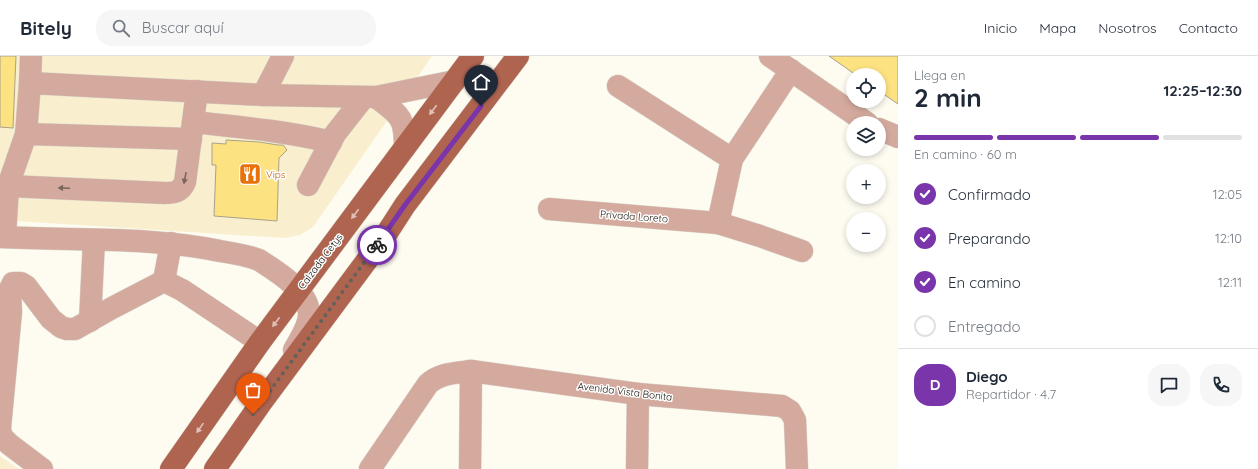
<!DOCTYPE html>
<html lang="es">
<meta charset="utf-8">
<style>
:root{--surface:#fff;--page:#f6f6f7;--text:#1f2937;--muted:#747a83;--line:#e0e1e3;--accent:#7935a9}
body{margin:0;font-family:Quicksand,sans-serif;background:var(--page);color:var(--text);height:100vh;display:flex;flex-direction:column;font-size:15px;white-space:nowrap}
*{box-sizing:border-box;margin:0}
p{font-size:13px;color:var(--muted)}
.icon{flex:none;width:22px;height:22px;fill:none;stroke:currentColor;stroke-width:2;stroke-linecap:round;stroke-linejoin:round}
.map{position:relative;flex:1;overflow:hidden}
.drawer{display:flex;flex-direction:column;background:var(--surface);width:360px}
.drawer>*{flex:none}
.controls{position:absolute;left:846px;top:12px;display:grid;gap:8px}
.controls a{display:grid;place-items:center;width:40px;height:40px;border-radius:50%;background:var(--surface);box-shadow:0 2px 6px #0003;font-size:20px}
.pin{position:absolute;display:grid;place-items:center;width:34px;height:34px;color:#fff;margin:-41px -17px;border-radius:50% 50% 50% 0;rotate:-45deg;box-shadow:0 0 4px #0007}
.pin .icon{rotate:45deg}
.courier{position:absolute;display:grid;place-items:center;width:40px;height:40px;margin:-20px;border:3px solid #7935a9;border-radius:50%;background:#fff;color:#222;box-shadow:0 1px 5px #0007}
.overview em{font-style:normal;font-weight:700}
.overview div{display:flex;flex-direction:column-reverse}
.overview{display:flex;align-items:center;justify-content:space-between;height:68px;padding:0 16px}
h1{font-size:26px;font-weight:700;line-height:30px}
.bar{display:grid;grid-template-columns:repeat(4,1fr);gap:6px 4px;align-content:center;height:48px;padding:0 16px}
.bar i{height:5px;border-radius:3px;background:var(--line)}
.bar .on{background:var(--accent)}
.bar p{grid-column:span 4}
.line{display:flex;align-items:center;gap:10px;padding:0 16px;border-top:1px solid var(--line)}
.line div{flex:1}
.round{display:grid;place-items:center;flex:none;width:42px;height:42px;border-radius:16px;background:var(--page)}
ol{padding:0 16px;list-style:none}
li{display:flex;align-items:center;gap:12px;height:44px}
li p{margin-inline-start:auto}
li .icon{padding:4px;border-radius:50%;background:var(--accent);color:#fff;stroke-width:4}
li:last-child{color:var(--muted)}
li i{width:22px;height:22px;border:2px solid var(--line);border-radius:50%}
header{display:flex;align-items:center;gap:24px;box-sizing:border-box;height:56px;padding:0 20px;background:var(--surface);border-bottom:1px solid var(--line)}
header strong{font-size:19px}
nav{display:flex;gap:22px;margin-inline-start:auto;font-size:14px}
.search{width:280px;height:36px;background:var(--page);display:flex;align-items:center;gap:10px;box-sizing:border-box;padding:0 14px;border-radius:16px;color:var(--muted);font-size:15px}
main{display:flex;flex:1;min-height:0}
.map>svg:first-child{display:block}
.built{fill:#f9efce}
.building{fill:#fde282;stroke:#a9a28a}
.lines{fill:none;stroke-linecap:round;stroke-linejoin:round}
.minor-casing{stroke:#d8d5cb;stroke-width:23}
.major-casing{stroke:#d8d5cb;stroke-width:23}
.minor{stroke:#d5aa9e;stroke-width:22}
.major{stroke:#af6450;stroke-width:22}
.oneway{fill:#dfc1b9}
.oneway2{fill:#7c645a}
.done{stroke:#636158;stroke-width:4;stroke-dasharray:0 7.2}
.route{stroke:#7935a9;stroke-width:5}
.labels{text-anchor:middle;stroke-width:3;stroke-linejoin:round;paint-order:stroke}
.food-label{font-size:10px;fill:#c56008;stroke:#fff;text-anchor:start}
.street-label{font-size:10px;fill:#100e06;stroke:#fff}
</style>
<header>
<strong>Bitely</strong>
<div class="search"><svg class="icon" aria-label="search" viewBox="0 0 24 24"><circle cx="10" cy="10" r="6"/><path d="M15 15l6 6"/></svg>Buscar aquí</div>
<nav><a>Inicio</a><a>Mapa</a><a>Nosotros</a><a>Contacto</a></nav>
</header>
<main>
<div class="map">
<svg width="898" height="413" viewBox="0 0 898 413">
<rect width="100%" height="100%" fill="#fefbf1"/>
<g class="built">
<path d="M0 0H432L313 171 300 179 285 182 0 164Z"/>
<path d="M0 399V400L19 413H0Z"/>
</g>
<g class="building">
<path d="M0 0H16L13 72 0 71Z"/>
<path d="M829 0H898V48L879 35V19H856Z"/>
<path d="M226 84 259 86 278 89H283L287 94 279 102 277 165 214 160 216 109H212V87L226 88Z"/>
</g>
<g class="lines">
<g class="minor-casing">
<g id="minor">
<path d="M770 0 867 67"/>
<path d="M30 27 31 0"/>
<path d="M618 30 732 103"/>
<path d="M263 39 283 0"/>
<path d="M376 41C399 59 405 60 405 91"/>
<path d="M193 66C239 71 286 75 331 86"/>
<path d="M879 73 898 81"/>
<path d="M26 78 191 83"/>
<path d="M308 129 335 78 364 41"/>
<path d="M8 130 164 137C174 137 181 136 185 126L197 35"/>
<path d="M549 153 718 167 760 180 802 195"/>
<path d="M718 167 732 103 791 14"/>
<path d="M0 181C73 185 148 180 220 195 233 197 246 199 259 204 276 215 308 234 309 257 310 269 300 283 294 294"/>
<path d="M5 181 8 130 26 78 30 27 263 39 376 41 455 25"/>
<path d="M164 225 171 187"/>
<path d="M90 265 94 184"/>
<path d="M0 372 11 256 10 233 13 227H21L26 230 51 263 61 271 67 273H75L112 252 164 225 182 234 260 286"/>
<path d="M0 374 2 381 9 388 42 413"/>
<path d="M370 413 428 328C440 317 456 317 471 315L638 338 782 350 790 355 795 364 797 413"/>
<path d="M470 413 471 315"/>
<path d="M637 413 638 338"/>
</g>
</g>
<g class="major-casing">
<g id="major">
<path d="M171 413 260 286 473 0"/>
<path d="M215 413 261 347 385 180 405 149 518 0"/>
</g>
</g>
<use href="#minor" class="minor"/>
<use href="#major" class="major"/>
</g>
<defs><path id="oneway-solid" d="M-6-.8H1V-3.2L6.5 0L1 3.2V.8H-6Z"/></defs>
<g class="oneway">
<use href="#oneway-solid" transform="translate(433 54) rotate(127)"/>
<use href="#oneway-solid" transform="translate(355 158) rotate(127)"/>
<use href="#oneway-solid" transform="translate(276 266) rotate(127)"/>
<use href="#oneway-solid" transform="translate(200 372) rotate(125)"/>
</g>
<g class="oneway2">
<use href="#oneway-solid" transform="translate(185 122) rotate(101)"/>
<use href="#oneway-solid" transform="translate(64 132) rotate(-177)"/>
</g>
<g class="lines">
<path class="done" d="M253 358 377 189"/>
<path class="route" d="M377 189 405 149 481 50"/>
</g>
<defs>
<g id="restaurant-square" transform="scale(1.15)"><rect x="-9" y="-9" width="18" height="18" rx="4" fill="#e8710a" stroke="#fff"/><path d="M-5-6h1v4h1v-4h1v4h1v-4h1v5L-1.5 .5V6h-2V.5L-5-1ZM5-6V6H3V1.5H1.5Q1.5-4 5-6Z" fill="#fff"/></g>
</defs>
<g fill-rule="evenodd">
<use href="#restaurant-square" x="250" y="118"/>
</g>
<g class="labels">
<g class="food-label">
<text x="266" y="122">Vips</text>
</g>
<g class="street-label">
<text transform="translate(634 160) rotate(4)" y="4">Privada Loreto</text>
<text transform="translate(320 205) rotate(-53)" y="4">Calzada Cetys</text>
<text transform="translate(625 335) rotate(7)" y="4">Avenida Vista Bonita</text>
</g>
</g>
</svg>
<div class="controls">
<a><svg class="icon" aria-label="locate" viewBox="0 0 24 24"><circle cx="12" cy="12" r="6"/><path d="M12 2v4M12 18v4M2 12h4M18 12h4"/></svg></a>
<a><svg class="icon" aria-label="layers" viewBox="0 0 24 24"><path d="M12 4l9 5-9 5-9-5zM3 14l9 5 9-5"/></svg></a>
<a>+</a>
<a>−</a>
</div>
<div class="pin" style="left:253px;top:358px;background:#ea580c"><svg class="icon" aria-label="bag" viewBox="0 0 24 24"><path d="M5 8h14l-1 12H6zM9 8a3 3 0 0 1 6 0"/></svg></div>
<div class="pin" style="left:481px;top:50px;background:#1f2937"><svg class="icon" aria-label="home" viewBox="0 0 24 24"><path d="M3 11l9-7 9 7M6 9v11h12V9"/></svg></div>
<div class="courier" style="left:377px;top:189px"><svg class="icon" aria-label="bike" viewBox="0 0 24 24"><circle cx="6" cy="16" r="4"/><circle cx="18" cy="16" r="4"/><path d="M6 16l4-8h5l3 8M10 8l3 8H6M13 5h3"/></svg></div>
</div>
<section class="drawer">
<div class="overview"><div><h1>2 min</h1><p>Llega en</p></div><em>12:25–12:30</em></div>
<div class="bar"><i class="on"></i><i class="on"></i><i class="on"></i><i></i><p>En camino · 60 m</p></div>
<ol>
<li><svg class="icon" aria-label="check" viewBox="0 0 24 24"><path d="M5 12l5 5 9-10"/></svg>Confirmado<p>12:05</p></li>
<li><svg class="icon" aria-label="check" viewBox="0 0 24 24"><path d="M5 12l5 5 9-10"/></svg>Preparando<p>12:10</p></li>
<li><svg class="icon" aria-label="check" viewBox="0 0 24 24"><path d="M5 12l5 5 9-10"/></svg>En camino<p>12:11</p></li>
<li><i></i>Entregado</li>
</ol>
<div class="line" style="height:72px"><b class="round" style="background:var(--accent);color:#fff">D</b><div><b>Diego</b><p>Repartidor · 4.7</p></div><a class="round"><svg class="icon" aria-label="chat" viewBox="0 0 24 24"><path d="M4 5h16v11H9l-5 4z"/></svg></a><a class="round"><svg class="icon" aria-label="phone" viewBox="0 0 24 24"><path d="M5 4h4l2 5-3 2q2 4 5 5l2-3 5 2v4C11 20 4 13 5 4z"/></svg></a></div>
</section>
</main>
